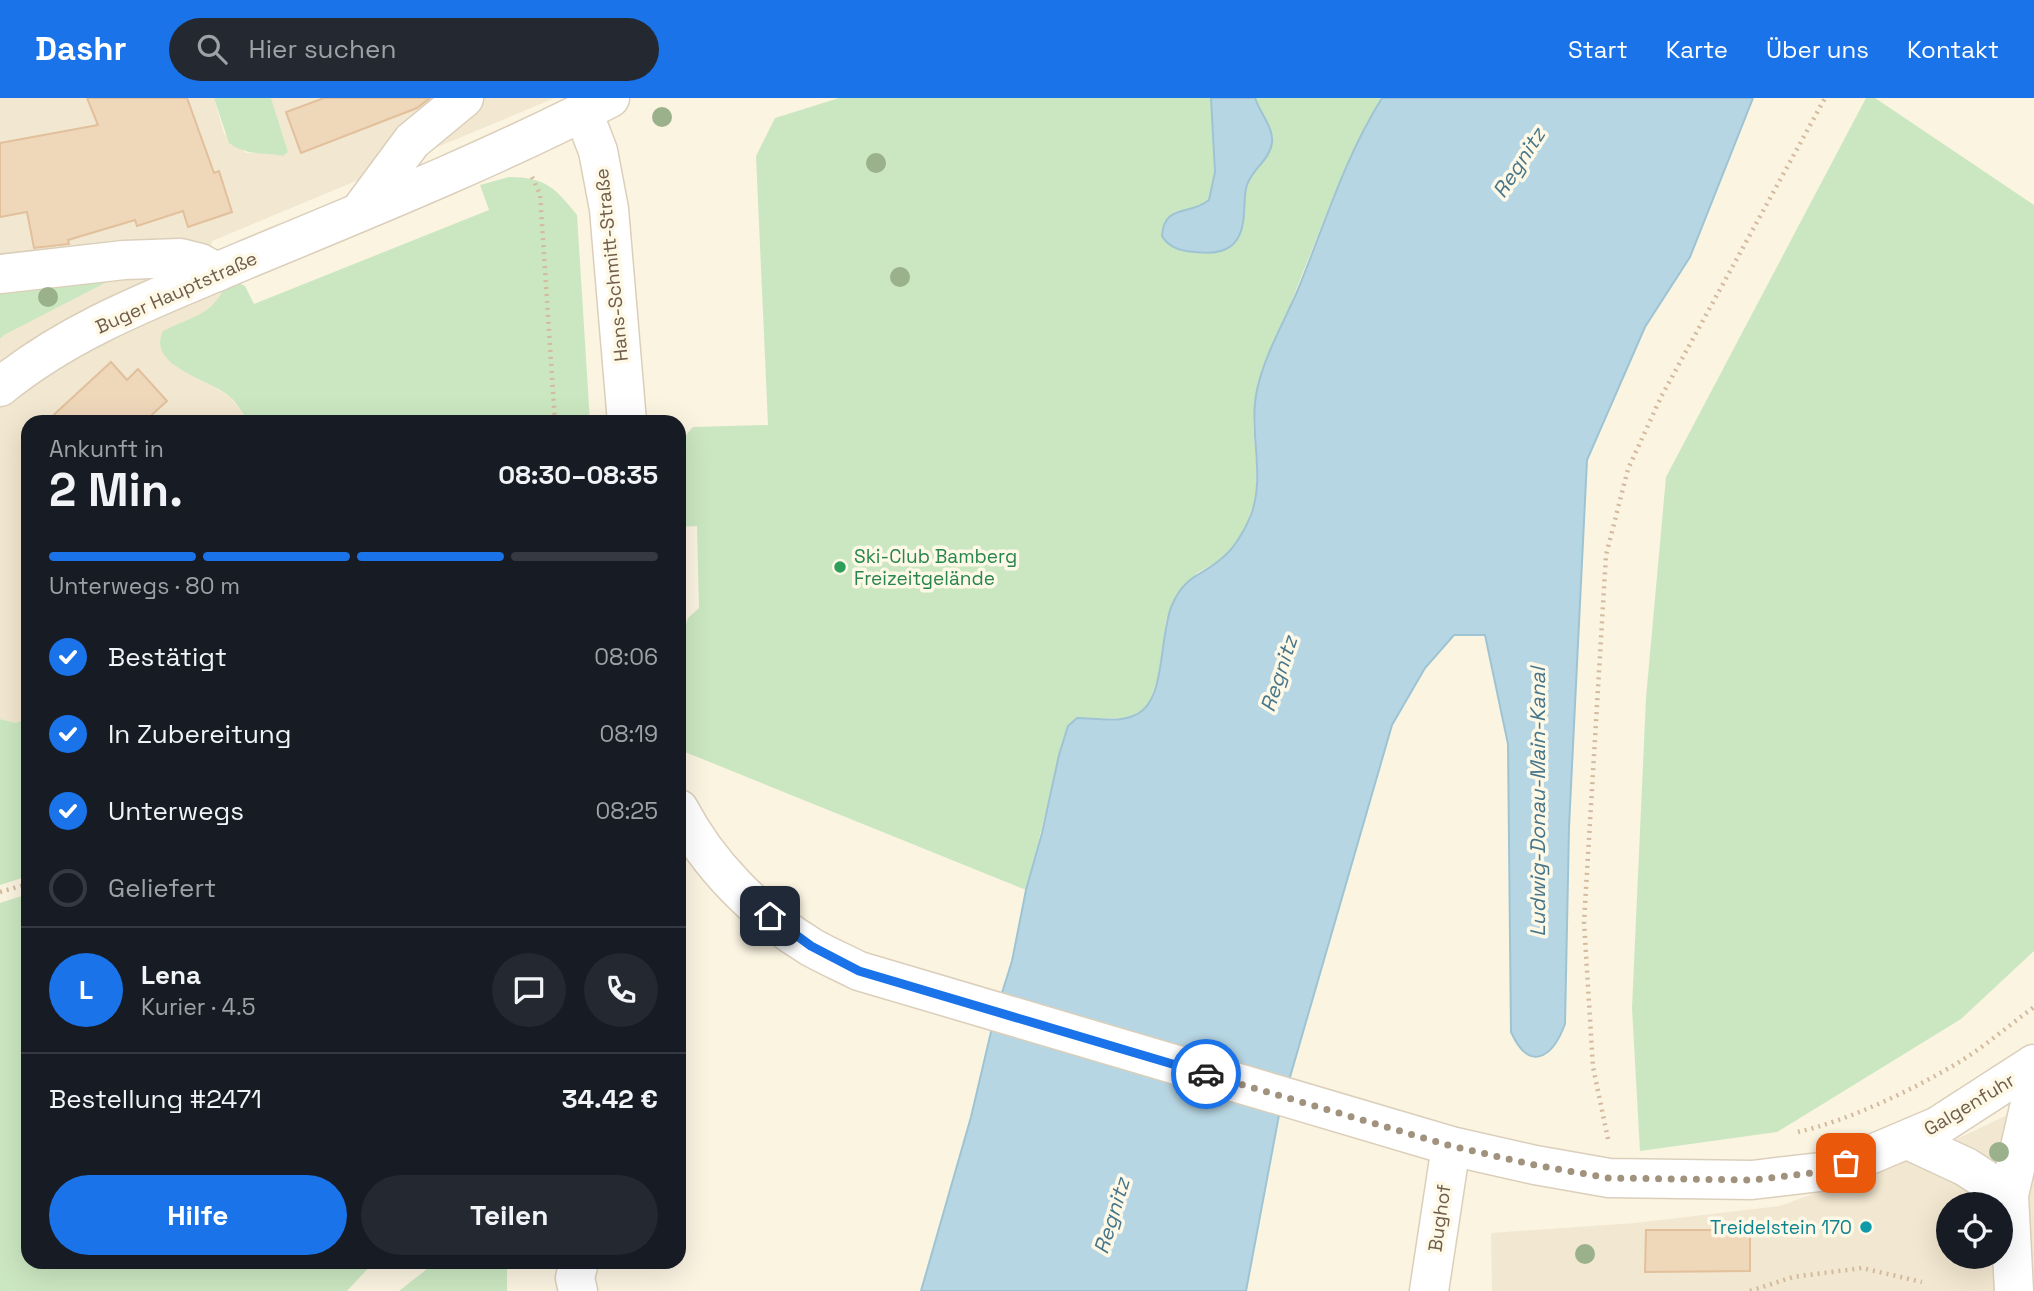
<!DOCTYPE html>
<html lang="de">
<meta charset="utf-8">
<style>
:root{--surface:#171b24;--page:#242831;--text:#f1f3f6;--muted:#9ea1a6;--line:#363941;--accent:#1a73e8}
body{margin:0;font-family:"Space Grotesk",sans-serif;background:var(--page);color:var(--text);height:100vh;display:flex;flex-direction:column;font-size:26px;white-space:nowrap}
*{box-sizing:border-box;margin:0}
p{font-size:23px;color:var(--muted)}
.icon{flex:none;width:38px;height:38px;fill:none;stroke:currentColor;stroke-width:2;stroke-linecap:round;stroke-linejoin:round}
.map{position:relative;flex:1;overflow:hidden}
.details{position:absolute;left:21px;top:317px;width:665px;height:854px;display:flex;flex-direction:column;background:var(--surface);border-radius:21px;box-shadow:0 7px 28px #0002}
.details>*{flex:none}
.tools{position:absolute;left:1936px;top:1094px;display:grid;gap:14px}
.tools a{display:grid;place-items:center;width:77px;height:77px;border-radius:50%;background:var(--surface);box-shadow:0 7px 28px #0002;font-size:35px}
.pin{position:absolute;display:grid;place-items:center;width:60px;height:60px;color:#fff;margin:-30px;border-radius:14px;box-shadow:0 4px 10px #0006}
.courier{position:absolute;display:grid;place-items:center;width:70px;height:70px;margin:-35px;border:5px solid #1a73e8;border-radius:50%;background:#fff;color:#222;box-shadow:0 2px 9px #0007}
.summary em{font-style:normal;font-weight:600}
.summary div{display:flex;flex-direction:column-reverse}
.summary{display:flex;align-items:center;justify-content:space-between;height:119px;padding:0 28px}
h1{font-size:46px;font-weight:600;line-height:52px}
.bar{display:grid;grid-template-columns:repeat(4,1fr);gap:10px 7px;align-content:center;height:84px;padding:0 28px}
.bar i{height:9px;border-radius:5px;background:var(--line)}
.bar .on{background:var(--accent)}
.bar p{grid-column:span 4}
.line{display:flex;align-items:center;gap:18px;padding:0 28px;border-top:2px solid var(--line)}
.line div{flex:1}
.round{display:grid;place-items:center;flex:none;width:74px;height:74px;border-radius:37px;background:var(--page)}
ol{padding:0 28px;list-style:none}
li{display:flex;align-items:center;gap:21px;height:77px}
li p{margin-inline-start:auto}
li .icon{padding:7px;border-radius:50%;background:var(--accent);color:#fff;stroke-width:4}
li:last-child{color:var(--muted)}
li i{width:38px;height:38px;border:4px solid var(--line);border-radius:50%}
.button{display:flex;gap:14px;margin-top:auto;padding:14px 28px}
.button a{flex:1;height:80px;border-radius:42px;background:var(--accent);color:#fff;font-size:28px;font-weight:600;line-height:80px;text-align:center}
.button a+a{background:var(--page);color:var(--text)}
header{display:flex;align-items:center;gap:42px;box-sizing:border-box;height:98px;padding:0 35px;background:var(--accent);color:#fff}
header strong{font-size:33px}
nav{display:flex;gap:38px;margin-inline-start:auto;font-size:24px}
.search{width:490px;height:63px;background:var(--page);display:flex;align-items:center;gap:18px;box-sizing:border-box;padding:0 24px;border-radius:38px;color:var(--muted);font-size:26px}
.map>svg:first-child{display:block}
.residential{fill:#f2e7d0;fill-rule:evenodd}
.green{fill:#cbe7c1}
.water{fill:#b7d6e3;stroke:#9ec4d4;stroke-width:2}
.building{fill:#efd7ba;stroke:#e1c09b;stroke-width:2}
.lines{fill:none;stroke-linecap:round;stroke-linejoin:round}
.minor-casing{stroke:#dbcfbb;stroke-width:41}
.path{stroke:#d3ba9e;stroke-width:4.5;stroke-dasharray:2 5;stroke-linecap:butt}
.minor{stroke:#fff;stroke-width:38}
.tree{fill:#9bb18b}
.done{stroke:#a1927e;stroke-width:7;stroke-dasharray:0 12.6}
.route{stroke:#1a73e8;stroke-width:9}
.leisure-dot{fill:#2e9e5b;stroke:#fef8e7;stroke-width:2.5}
.culture-dot{fill:#0f9aa8;stroke:#fef8e7;stroke-width:2.5}
.labels{text-anchor:middle;stroke-width:7;stroke-linejoin:round;paint-order:stroke}
.street-label{font-size:19px;fill:#705d49;stroke:#fef8e7}
.leisure-label{font-size:19px;fill:#27864d;stroke:#fef8e7;text-anchor:start}
.culture-label{font-size:19px;fill:#0d838f;stroke:#fef8e7;text-anchor:end}
.water-label{font-size:21px;font-style:italic;fill:#47768a;stroke:#fef8e7}
</style>
<header>
<strong>Dashr</strong>
<div class="search"><svg class="icon" aria-label="search" viewBox="0 0 24 24"><circle cx="10" cy="10" r="6"/><path d="M15 15l6 6"/></svg>Hier suchen</div>
<nav><a>Start</a><a>Karte</a><a>Über uns</a><a>Kontakt</a></nav>
</header>
<div class="map">
<svg width="2034" height="1193" viewBox="0 0 2034 1193">
<rect width="100%" height="100%" fill="#fbf4e1"/>
<g class="residential">
<path d="M0 0H214L224 36 246 55 258 54 283 58 288 54 271 0H555L212 143 211 149 225 186 217 203 194 222 175 268 207 284 230 299 249 324H28V620L16 625 0 621Z"/>
<path d="M2034 1000V1193H1492L1491 1135 1635 1125 1780 1108 1942 1048 2022 1010ZM1948 1106H2000V1158H1948Z"/>
</g>
<g class="green">
<path d="M214 0H271L288 54 283 58C263 54 247 58 229 45Z"/>
<path d="M839 0H1211C1213 24 1224 94 1202 108 1194 113 1184 113 1175 114L1174 149C1206 161 1240 159 1244 119 1245 108 1243 96 1247 86 1252 70 1274 60 1272 40 1271 26 1260 14 1255 0H1382L1366 26 1333 99 1257 290 1253 324 1256 365V401L1244 433 1222 461 1197 475 1173 505 1166 523 1160 574 1147 610 1129 620H1091L1068 628C1052 682 1041 738 1026 792L685 654 680 544 688 520 699 510 697 428 679 429V345L693 329 768 327 756 58 775 20Z"/>
<path d="M1866 0H1875L2034 107V853L1961 921 1777 1034 1640 1053 1632 910 1646 600 1666 379Z"/>
<path d="M509 79C546 79 555 90 577 117L590 324H249C242 315 237 305 229 298 208 280 146 268 163 233 188 220 215 217 225 186L234 183 245 188 254 206 489 112 480 87Z"/>
<path d="M130 172 4 237 0 241V183Z"/>
<path d="M28 620V778L0 787V621L16 625Z"/>
<path d="M28 796V1164H374L347 1193H0V805Z"/>
<path d="M436 1164H507V1193H399Z"/>
</g>
<g class="water">
<path d="M1211 0H1255C1260 15 1274 30 1272 45 1269 63 1252 71 1247 87 1244 95 1245 105 1244 114 1243 147 1227 158 1195 154 1181 153 1169 150 1162 138 1164 105 1190 118 1209 102L1215 74Z"/>
<path d="M1382 0H1753L1690 159 1645 229 1587 362 1569 729 1565 926C1552 961 1529 974 1511 934L1508 646 1485 537H1454L1425 570 1392 627 1279 1017 1246 1193H921L971 1019 995 917 1012 863 1026 792 1042 735 1059 657 1068 628 1077 620C1098 620 1126 627 1143 612 1165 593 1160 535 1172 507 1185 477 1200 479 1221 461 1234 451 1245 432 1251 417 1266 377 1248 333 1257 292 1265 255 1285 223 1299 189 1325 125 1345 59 1382 0Z"/>
</g>
<g class="building">
<path d="M87 0H187L214 75 219 73 232 114 188 129 183 113 137 128 135 122 68 142 69 146 34 150 27 114 0 119V45L98 27Z"/>
<path d="M324 0H430L417 10 301 55 286 14Z"/>
<path d="M111 264 127 282 138 271 167 303 144 324H46Z"/>
<path d="M1646 1132H1750V1173L1645 1174Z"/>
</g>
<g class="lines">
<g class="minor-casing">
<g id="minor">
<path d="M583 14 598 53 609 111 627 324"/>
<path d="M361 112 412 43 464 0"/>
<path d="M0 176 124 162 180 160 200 165 217 174"/>
<path d="M0 289C72 230 161 198 245 162 368 111 492 61 610 0"/>
<path d="M679 711C708 767 757 816 811 849 827 858 843 865 859 873L1451 1048 1535 1067 1609 1080 1752 1082 1820 1074 1872 1056 1938 1028 2034 966"/>
<path d="M1908 1042 1966 1069 2009 1097"/>
<path d="M578 1193 575 1180 579 1164"/>
<path d="M1429 1193 1451 1048"/>
<path d="M2014 1193 2009 1097 2034 988"/>
</g>
</g>
<g class="path">
<path d="M532 79 540 96 555 324"/>
<path d="M0 794 28 786"/>
<path d="M1798 1034C1850 1022 1910 993 1956 966 1983 950 2008 928 2034 909"/>
<path d="M1608 1041 1593 969 1584 824 1606 457 1628 371 1661 299 1825 0"/>
<path d="M1750 1193 1793 1179 1862 1170 1922 1184"/>
</g>
<use href="#minor" class="minor"/>
</g>
<g class="tree">
<circle cx="662" cy="19" r="10"/>
<circle cx="876" cy="65" r="10"/>
<circle cx="900" cy="179" r="10"/>
<circle cx="48" cy="199" r="10"/>
<circle cx="1999" cy="1054" r="10"/>
<circle cx="1585" cy="1156" r="10"/>
</g>
<g class="lines">
<path class="done" d="M1206 976 1451 1048 1535 1067 1608 1080 1752 1082 1820 1074 1846 1065"/>
<path class="route" d="M770 818 811 848 859 873 1206 976"/>
</g>
<circle class="leisure-dot" cx="840" cy="469" r="7"/>
<circle class="culture-dot" cx="1866" cy="1129" r="7"/>
<g class="labels">
<g class="street-label">
<text transform="translate(611 167) rotate(-96)" y="7">Hans-Schmitt-Straße</text>
<text transform="translate(176 194) rotate(-24)" y="7">Buger Hauptstraße</text>
<text transform="translate(1969 1006) rotate(-31)" y="7">Galgenfuhr</text>
<text transform="translate(1439 1120) rotate(-82)" y="7">Bughof</text>
</g>
<g class="leisure-label">
<text x="854" y="465">Ski-Club Bamberg<tspan x="854" dy="22">Freizeitgelände</tspan></text>
</g>
<g class="culture-label">
<text x="1852" y="1136">Treidelstein 170</text>
</g>
<g class="water-label">
<text transform="translate(1519 65) rotate(-57)" y="7">Regnitz</text>
<text transform="translate(1279 576) rotate(-72)" y="7">Regnitz</text>
<text transform="translate(1538 704) rotate(-90)" y="7">Ludwig-Donau-Main-Kanal</text>
<text transform="translate(1112 1118) rotate(-73)" y="7">Regnitz</text>
</g>
</g>
</svg>
<div class="tools">
<a><svg class="icon" aria-label="locate" viewBox="0 0 24 24"><circle cx="12" cy="12" r="6"/><path d="M12 2v4M12 18v4M2 12h4M18 12h4"/></svg></a>
</div>
<div class="pin" style="left:1846px;top:1065px;background:#ea580c"><svg class="icon" aria-label="bag" viewBox="0 0 24 24"><path d="M5 8h14l-1 12H6zM9 8a3 3 0 0 1 6 0"/></svg></div>
<div class="pin" style="left:770px;top:818px;background:#1f2937"><svg class="icon" aria-label="home" viewBox="0 0 24 24"><path d="M3 11l9-7 9 7M6 9v11h12V9"/></svg></div>
<div class="courier" style="left:1206px;top:976px"><svg class="icon" aria-label="car" viewBox="0 0 24 24"><path d="M5 17H2v-5l4-1 3-4h7l3 4 3 1v5h-3M9 17h6M6 11h13"/><circle cx="7" cy="17" r="2"/><circle cx="17" cy="17" r="2"/></svg></div>
<section class="details">
<div class="summary"><div><h1>2 Min.</h1><p>Ankunft in</p></div><em>08:30–08:35</em></div>
<div class="bar"><i class="on"></i><i class="on"></i><i class="on"></i><i></i><p>Unterwegs · 80 m</p></div>
<ol>
<li><svg class="icon" aria-label="check" viewBox="0 0 24 24"><path d="M5 12l5 5 9-10"/></svg>Bestätigt<p>08:06</p></li>
<li><svg class="icon" aria-label="check" viewBox="0 0 24 24"><path d="M5 12l5 5 9-10"/></svg>In Zubereitung<p>08:19</p></li>
<li><svg class="icon" aria-label="check" viewBox="0 0 24 24"><path d="M5 12l5 5 9-10"/></svg>Unterwegs<p>08:25</p></li>
<li><i></i>Geliefert</li>
</ol>
<div class="line" style="height:126px"><b class="round" style="background:var(--accent);color:#fff">L</b><div><b>Lena</b><p>Kurier · 4.5</p></div><a class="round"><svg class="icon" aria-label="chat" viewBox="0 0 24 24"><path d="M4 5h16v11H9l-5 4z"/></svg></a><a class="round"><svg class="icon" aria-label="phone" viewBox="0 0 24 24"><path d="M5 4h4l2 5-3 2q2 4 5 5l2-3 5 2v4C11 20 4 13 5 4z"/></svg></a></div>
<div class="line" style="height:91px"><div>Bestellung #2471</div><b>34.42 €</b></div>
<div class="button"><a>Hilfe</a><a>Teilen</a></div>
</section>
</div>
